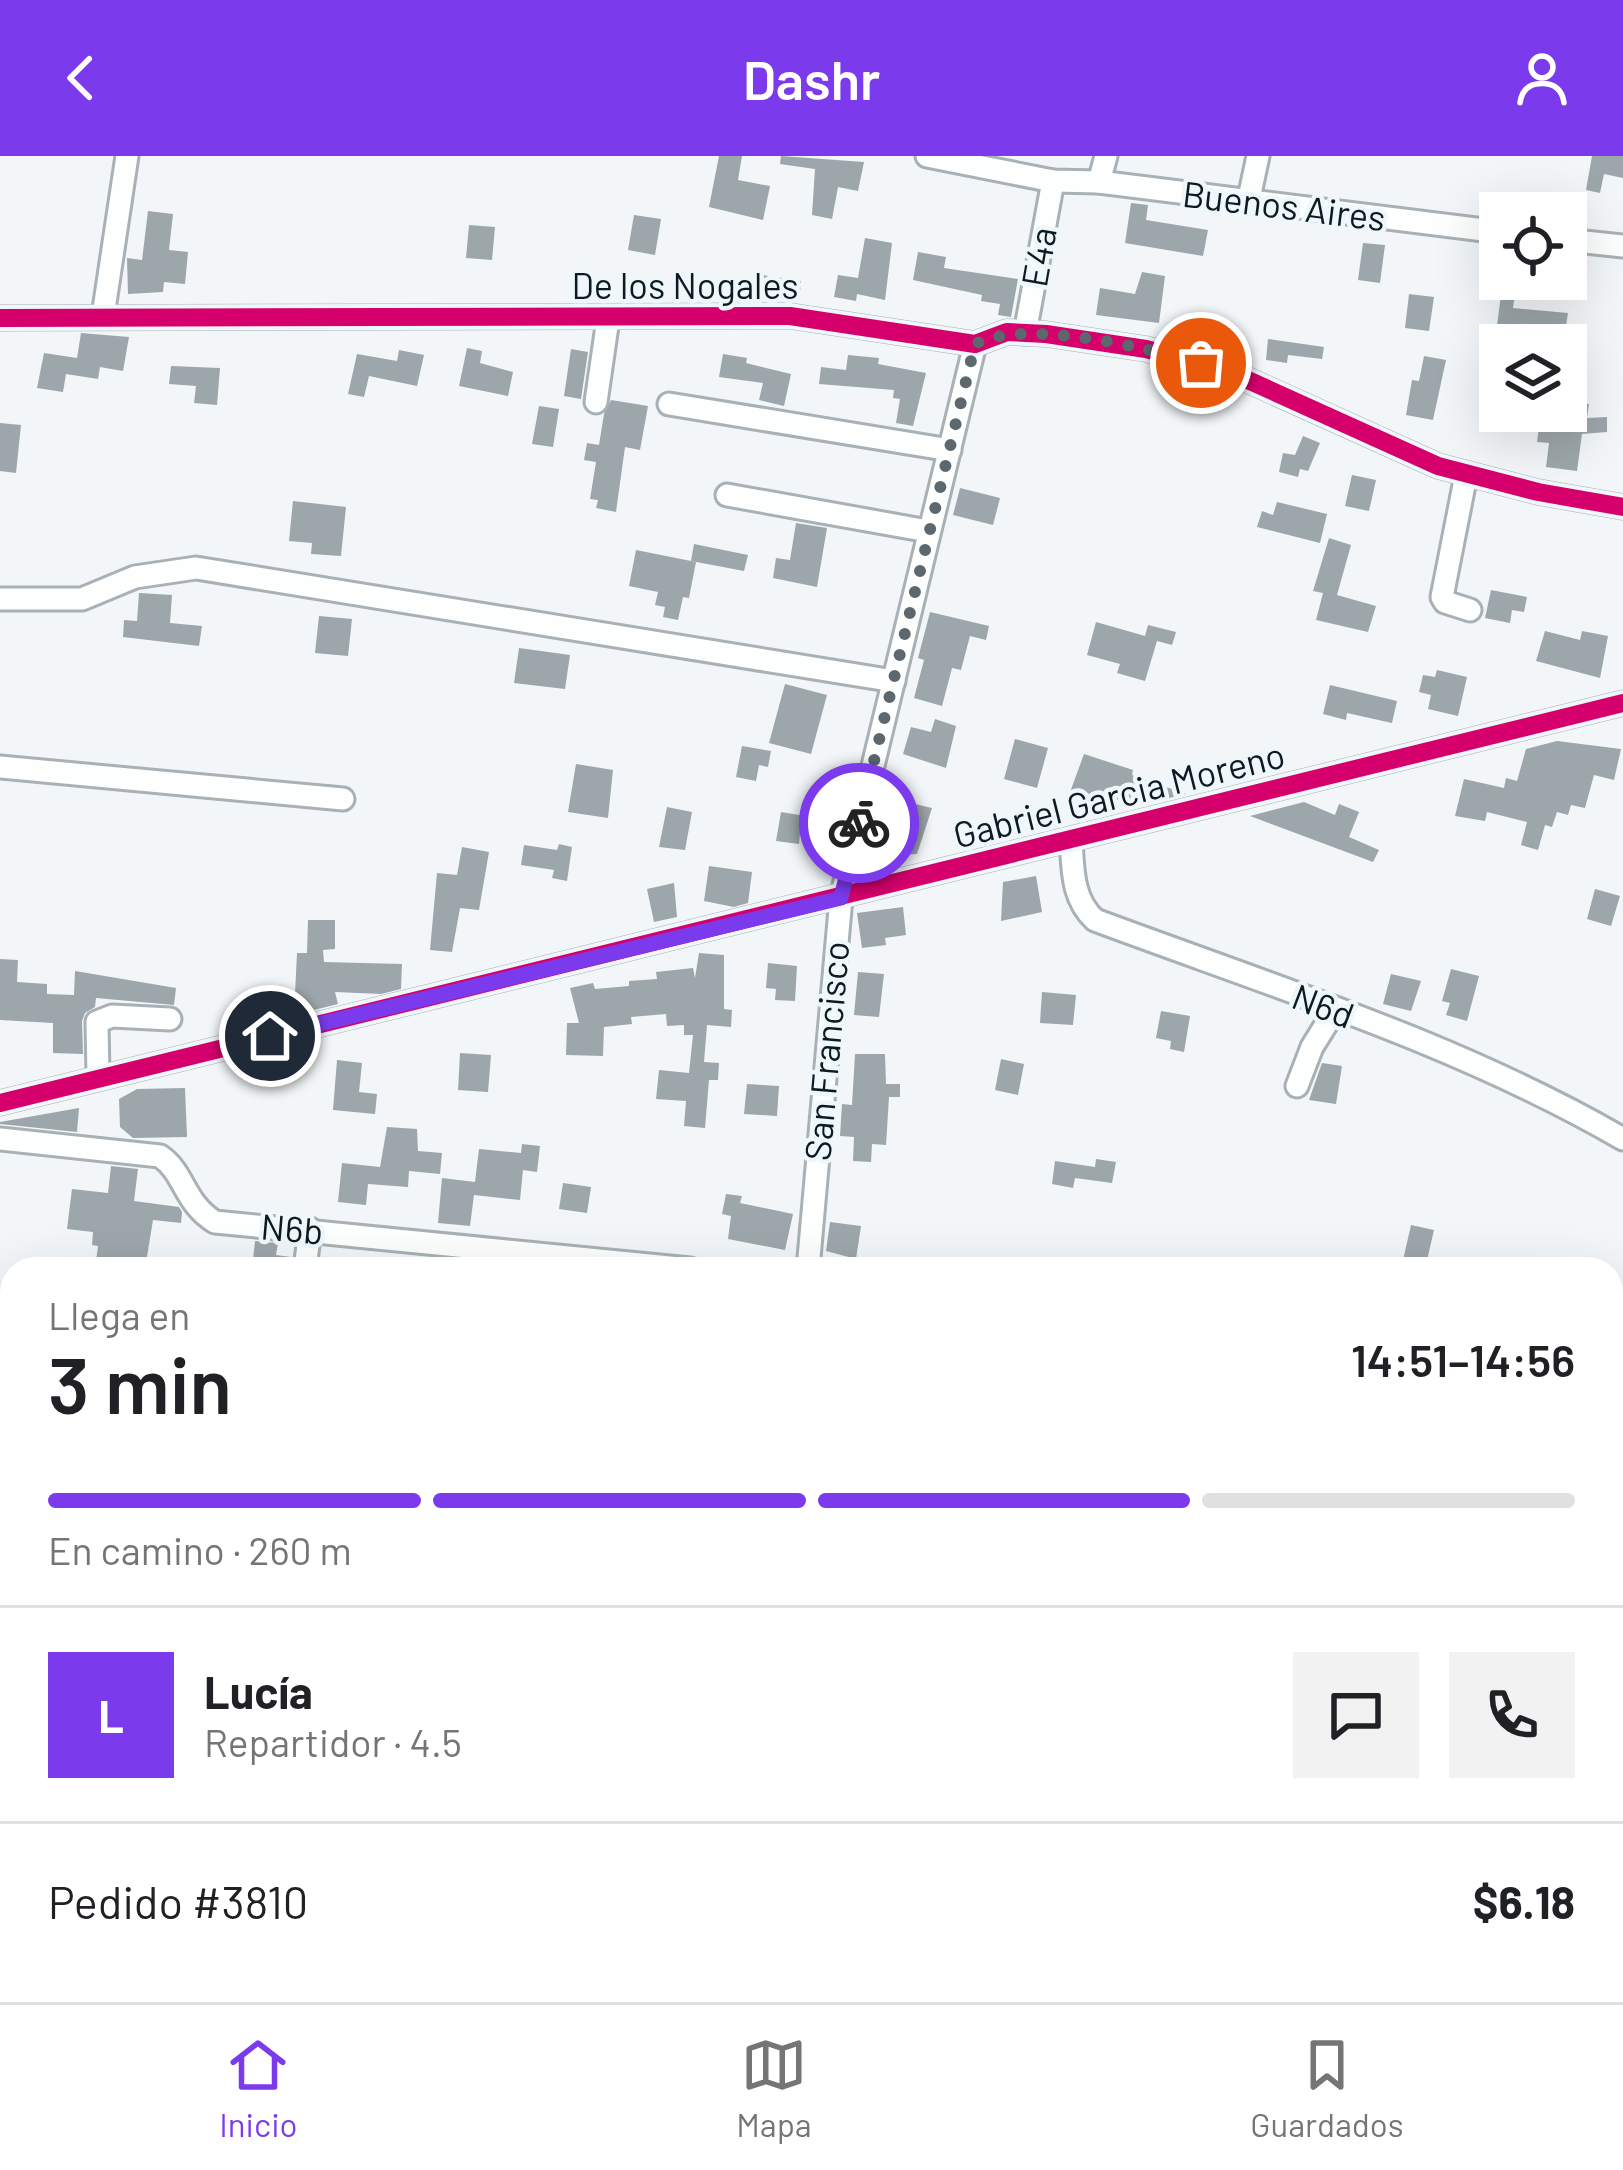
<!DOCTYPE html>
<html lang="es">
<meta charset="utf-8">
<style>
:root{--surface:#fff;--page:#f2f2f2;--text:#202124;--muted:#757577;--line:#e0e0e0;--accent:#7c3aed}
body{margin:0;font-family:Barlow,sans-serif;background:var(--page);color:var(--text);height:100vh;display:flex;flex-direction:column;font-size:45px;white-space:nowrap}
*{box-sizing:border-box;margin:0}
p{font-size:39px;color:var(--muted)}
.icon{flex:none;width:66px;height:66px;fill:none;stroke:currentColor;stroke-width:2;stroke-linecap:round;stroke-linejoin:round}
.map{position:relative;flex:1;overflow:hidden}
.panel{position:absolute;left:0px;top:1101px;width:1623px;height:747px;display:flex;flex-direction:column;background:var(--surface);border-radius:36px 36px 0 0;box-shadow:0 12px 48px #0002}
.panel>*{flex:none}
.fabs{position:absolute;left:1479px;top:36px;display:grid;gap:24px}
.fabs a{display:grid;place-items:center;width:108px;height:108px;border-radius:0px;background:var(--surface);box-shadow:0 12px 48px #0002;font-size:60px}
.pin{position:absolute;display:grid;place-items:center;width:102px;height:102px;color:#fff;margin:-51px;border:6px solid #fff;border-radius:50%;box-shadow:0 3px 12px #0007}
.courier{position:absolute;display:grid;place-items:center;width:120px;height:120px;margin:-60px;border:9px solid #7c3aed;border-radius:50%;background:#fff;color:#222;box-shadow:0 3px 15px #0007}
.summary em{font-style:normal;font-weight:600}
.summary div{display:flex;flex-direction:column-reverse}
.summary{display:flex;align-items:center;justify-content:space-between;height:204px;padding:0 48px}
h1{font-size:78px;font-weight:600;line-height:90px}
.bar{display:grid;grid-template-columns:repeat(4,1fr);gap:18px 12px;align-content:center;height:144px;padding:0 48px}
.bar i{height:15px;border-radius:9px;background:var(--line)}
.bar .selected{background:var(--accent)}
.bar p{grid-column:span 4}
.line{display:flex;align-items:center;gap:30px;padding:0 48px;border-top:3px solid var(--line)}
.line div{flex:1}
.round{display:grid;place-items:center;flex:none;width:126px;height:126px;border-radius:0px;background:var(--page)}
header{display:flex;justify-content:space-between;align-items:center;height:156px;padding:0 48px;background:var(--accent);color:#fff;font-size:54px;font-weight:600}
.tabs{display:flex;justify-content:space-around;align-items:center;height:168px;border-top:3px solid var(--line);background:var(--surface);font-size:33px;color:var(--muted)}
.tabs a{display:grid;justify-items:center;gap:6px}
.tabs .selected{color:var(--accent)}
.map>svg:first-child{display:block}
.lines{fill:none;stroke-linecap:round;stroke-linejoin:round}
.stream{stroke:#a3d2ea;stroke-width:4.5}
.building{fill:#9da6aa}
.minor-casing{stroke:#a8b1b5;stroke-width:27}
.minor{stroke:#fdfefe;stroke-width:21}
.cycleway-casing{stroke:#eff7fb;stroke-width:26}
.cycleway{stroke:#d6006c;stroke-width:18}
.done{stroke:#5c686d;stroke-width:12;stroke-dasharray:0 21.6}
.route{stroke:#7c3aed;stroke-width:15}
.labels{text-anchor:middle;stroke-width:9;stroke-linejoin:round;paint-order:stroke}
.street-label{font-size:36px;fill:#0c1b22;stroke:#eff7fb}
</style>
<header><svg class="icon" aria-label="back" viewBox="0 0 24 24"><path d="M15 5l-7 7 7 7"/></svg>Dashr<svg class="icon" aria-label="person" viewBox="0 0 24 24"><circle cx="12" cy="8" r="4"/><path d="M4 21q1-7 8-7t8 7"/></svg></header>
<div class="map">
<svg width="1623" height="1846" viewBox="0 0 1623 1846">
<rect width="100%" height="100%" fill="#f2f6f8"/>
<g class="lines">
<g class="stream">
<path d="M0 1763 12 1761"/>
<path d="M447 1836 464 1846"/>
</g>
</g>
<g class="building">
<path d="M719 0H742L738 24 770 30 763 64 709 51Z"/>
<path d="M781 0 864 6 858 35 838 31 832 63 812 59 815 13 780 8Z"/>
<path d="M1592 0H1623V22L1604 18 1600 37 1586 34Z"/>
<path d="M1131 47 1148 49 1146 64 1208 74 1203 100 1125 87Z"/>
<path d="M148 55 173 58 169 94 188 96 185 128 164 126 163 136 128 138 127 102 142 104Z"/>
<path d="M634 59 661 63 655 99 628 94Z"/>
<path d="M469 69 495 71 492 104 466 102Z"/>
<path d="M865 82 892 87 885 144 857 138 856 145 834 141 838 119 858 122Z"/>
<path d="M1363 87 1385 89 1380 127 1358 124Z"/>
<path d="M918 96 946 101 944 112 1018 123 1011 161 998 159 1000 148 981 145 982 139 913 124Z"/>
<path d="M1142 116 1165 120 1159 167 1096 159 1100 132 1135 138Z"/>
<path d="M756 118 801 125 800 137 794 136 792 145 767 142 768 133 755 131Z"/>
<path d="M1503 123H1517L1513 152 1568 157 1563 189H1538L1539 184 1510 181 1509 186 1495 185Z"/>
<path d="M1409 138 1434 141 1429 175 1405 172Z"/>
<path d="M81 177 129 181 123 215 100 211 98 223 66 218 63 236 37 232 44 197 77 202Z"/>
<path d="M1268 183 1324 191 1322 203 1288 199 1287 207 1266 204Z"/>
<path d="M467 192 482 195 480 207 513 216 508 240 459 230Z"/>
<path d="M571 193 588 196 581 243 564 240Z"/>
<path d="M399 194 424 199 417 230 369 220 364 241 348 238 357 198 397 205Z"/>
<path d="M723 198 747 202 746 207 791 218 784 250 759 244 763 227 719 221Z"/>
<path d="M848 199 879 202 878 208 926 217 913 270 896 267 900 243 893 242 894 234 819 228 821 211 846 214Z"/>
<path d="M1424 200 1446 204 1433 264 1406 259 1412 224 1419 225Z"/>
<path d="M171 210 220 212 217 249 194 247 196 230 169 228Z"/>
<path d="M611 244 648 250 640 294 625 291 616 356 596 352 598 344 590 343 596 306 584 304 587 287 599 289 604 258Z"/>
<path d="M1568 246 1589 248 1587 262 1607 261V276L1582 278 1577 315 1546 311 1549 287 1537 286 1541 255H1566Z"/>
<path d="M539 250 559 253 553 291 532 288Z"/>
<path d="M0 267 21 269 16 317 0 315Z"/>
<path d="M1303 280 1320 287 1308 315 1300 313 1298 321 1279 316 1283 297 1295 299Z"/>
<path d="M1352 319 1376 324 1369 355 1345 350Z"/>
<path d="M960 332 1000 342 993 369 953 359Z"/>
<path d="M293 345 346 351 341 400 311 398 312 387 289 385Z"/>
<path d="M1277 346 1327 358 1320 387 1257 371 1262 355 1273 359Z"/>
<path d="M796 367 827 372 817 431 773 422 776 402 790 404Z"/>
<path d="M1329 382 1351 389 1337 439 1376 450 1368 476 1316 464 1323 437 1313 435Z"/>
<path d="M694 388 748 399 744 415 691 405Z"/>
<path d="M636 394 696 406 689 442 683 441 678 464 663 461 665 451 655 449 658 436 629 430Z"/>
<path d="M1491 434 1527 441 1524 456 1512 454 1510 467 1485 462Z"/>
<path d="M139 437 172 439 170 467 202 470 199 490 123 481 124 464 137 465Z"/>
<path d="M930 456 989 470 986 484 970 480 961 514 952 512 942 550 914 542 924 504 918 502Z"/>
<path d="M319 460 352 463 348 500 315 497Z"/>
<path d="M1096 466 1145 480 1148 469 1176 476 1172 489 1157 485 1145 525 1117 517 1120 508 1087 499Z"/>
<path d="M1545 475 1580 484 1582 475 1608 480 1600 522 1536 505Z"/>
<path d="M519 492 570 499 565 533 514 527Z"/>
<path d="M1437 514 1467 521 1458 560 1428 553 1431 539 1419 536 1423 519 1435 521Z"/>
<path d="M785 528 827 539 811 598 769 587Z"/>
<path d="M1330 529 1397 545 1392 567 1347 557 1346 564 1323 558Z"/>
<path d="M935 563 956 570 946 612 903 598 911 571 931 576Z"/>
<path d="M1015 583 1048 592 1037 632 1004 623Z"/>
<path d="M1557 585 1621 593 1614 624 1594 619 1585 652 1571 649 1568 659 1557 656 1552 671 1545 669 1538 694 1521 689 1527 666 1487 656 1485 665 1455 660 1464 623 1504 632 1506 622 1517 625 1526 593Z"/>
<path d="M742 590 771 595 768 611 759 609 756 625 736 621Z"/>
<path d="M1084 598 1133 614 1132 619 1186 638 1148 647 1119 640 1118 644 1084 637 1082 643 1069 639Z"/>
<path d="M576 608 613 614 608 662 568 656Z"/>
<path d="M881 640 932 652 917 698 897 699 895 670 875 665Z"/>
<path d="M1304 646 1335 659 1339 648 1359 656 1349 681 1379 694 1373 706 1250 660Z"/>
<path d="M667 651 692 656 685 694 659 691Z"/>
<path d="M781 656 811 661 809 679 800 677 799 688 776 685Z"/>
<path d="M559 688 572 691 567 725 552 722 554 714 521 709 524 689 557 694Z"/>
<path d="M462 691 489 696 479 754 460 752 452 796 430 794 437 717 457 719Z"/>
<path d="M709 710 752 716 748 747 734 751 704 745Z"/>
<path d="M1036 720 1042 756 1001 765 1003 726Z"/>
<path d="M674 727 677 761 654 766 647 733Z"/>
<path d="M1595 733 1620 740 1611 770 1587 763Z"/>
<path d="M903 751 906 779 885 782 886 789 862 792 857 757Z"/>
<path d="M308 764H335V793L323 794 324 806 402 808 401 833 381 838 335 836 338 848 294 859 297 797H307Z"/>
<path d="M699 797 724 799V853L732 854 731 871 707 869 704 906 719 907 718 924H709L705 972 684 970 686 945 656 943 659 914 689 917 693 879H684V869L667 870 666 858 631 861 632 868 604 871 603 900 566 899 567 867H579L570 832 593 827 595 833 629 830V825L657 823 656 816 693 812 695 822Z"/>
<path d="M0 803 18 804 17 826 47 828V838L74 839 75 815 176 832 174 849 96 842 95 851 85 857 82 865 83 898 53 897V867L0 864Z"/>
<path d="M768 807 797 810 795 845 775 844 776 833 766 832Z"/>
<path d="M1451 813 1479 820 1467 865 1446 859 1450 847 1442 845Z"/>
<path d="M858 816 884 818 879 861 854 859Z"/>
<path d="M1391 818 1421 825 1411 855 1383 848Z"/>
<path d="M1042 836 1076 839 1073 869 1040 867Z"/>
<path d="M1161 855 1190 860 1184 896 1170 893 1171 885 1156 882Z"/>
<path d="M460 897 491 899 488 936 458 934Z"/>
<path d="M855 898H885L886 928H900V941H889L886 989 872 988 871 1006 853 1005 854 981 840 980 842 948 852 949Z"/>
<path d="M1001 903 1024 908 1018 939 995 934Z"/>
<path d="M337 904 362 907 359 936 377 938 375 958 333 954Z"/>
<path d="M1322 907 1342 910 1336 948 1309 944Z"/>
<path d="M747 928 779 930 777 960 744 958Z"/>
<path d="M185 932 187 981 133 982 120 971 119 943 137 933Z"/>
<path d="M79 952 77 976 0 968V966Z"/>
<path d="M387 971 417 973 418 995 442 997 440 1018 409 1015 408 1031 368 1028 366 1049 338 1046 342 1007 380 1011Z"/>
<path d="M522 988 540 990 537 1016 523 1014 520 1044 474 1039 470 1070 438 1067 442 1022 475 1026 479 993 521 997Z"/>
<path d="M1096 1003 1116 1006 1112 1027 1075 1022 1073 1032 1052 1028 1055 1005 1095 1011Z"/>
<path d="M111 1010 138 1013 134 1045 179 1051 182 1056 181 1067 153 1064 145 1113H95L98 1090 92 1089 93 1076 67 1073 72 1033 108 1037Z"/>
<path d="M563 1027 591 1031 587 1057 559 1053Z"/>
<path d="M726 1038 742 1040 740 1047 793 1058 785 1094 728 1083 731 1060 722 1058Z"/>
<path d="M830 1066 861 1070 856 1103 826 1095Z"/>
<path d="M1411 1069 1434 1074 1425 1113H1401Z"/>
<path d="M255 1085 278 1087 276 1099 291 1101 290 1113H252Z"/>
</g>
<g class="lines">
<g class="minor-casing">
<g id="minor">
<path d="M927 0 1053 25 1099 26 1500 76"/>
<path d="M1099 26 1106 0"/>
<path d="M1248 47 1258 0"/>
<path d="M1566 84 1623 90"/>
<path d="M103 160 127 0"/>
<path d="M0 162 790 160 975 188 1007 176 1046 178 1146 193 1230 216 1438 310 1538 336 1623 351"/>
<path d="M1025 177 1053 25"/>
<path d="M596 246 608 163"/>
<path d="M669 248 950 294"/>
<path d="M1466 319 1442 441 1445 446 1470 454"/>
<path d="M727 339 928 375"/>
<path d="M0 443H82L135 421 196 412 894 525"/>
<path d="M0 611 343 643"/>
<path d="M1071 685C1073 714 1072 743 1095 764 1272 830 1459 888 1623 983"/>
<path d="M98 920 97 866 112 860 170 863"/>
<path d="M1297 930 1312 891 1335 854"/>
<path d="M0 947 1623 547"/>
<path d="M0 983 160 1000C185 1017 183 1046 215 1066L690 1113"/>
<path d="M305 1113 310 1073"/>
<path d="M808 1113 841 742 975 188"/>
<path d="M0 1261 12 1262"/>
<path d="M1611 1280 1623 1283"/>
<path d="M0 1437 12 1439"/>
<path d="M1611 1575 1623 1577"/>
<path d="M1611 1760 1623 1762"/>
</g>
</g>
<use href="#minor" class="minor"/>
<g class="cycleway-casing">
<g id="cycleway">
<path d="M0 162 790 160 975 188 1007 176 1046 178 1146 193 1230 216 1438 310 1538 336 1623 351"/>
<path d="M0 947 1623 547"/>
</g>
</g>
<use href="#cycleway" class="cycleway"/>
</g>
<g class="lines">
<path class="done" d="M859 667 975 188C1027 162 1145 192 1201 207"/>
<path class="route" d="M270 880 841 742 859 667"/>
</g>
<g class="labels">
<g class="street-label">
<text transform="translate(1284 50) rotate(7)" y="13">Buenos Aires</text>
<text transform="translate(1039 101) rotate(-80)" y="13">E4a</text>
<text x="685" y="143">De los Nogales</text>
<text transform="translate(1119 639) rotate(-14)" y="13">Gabriel Garcia Moreno</text>
<text transform="translate(1323 850) rotate(21)" y="13">N6d</text>
<text transform="translate(827 895) rotate(-85)" y="13">San Francisco</text>
<text transform="translate(292 1073) rotate(5)" y="13">N6b</text>
</g>
</g>
</svg>
<div class="fabs">
<a><svg class="icon" aria-label="locate" viewBox="0 0 24 24"><circle cx="12" cy="12" r="6"/><path d="M12 2v4M12 18v4M2 12h4M18 12h4"/></svg></a>
<a><svg class="icon" aria-label="layers" viewBox="0 0 24 24"><path d="M12 4l9 5-9 5-9-5zM3 14l9 5 9-5"/></svg></a>
</div>
<div class="pin" style="left:1201px;top:207px;background:#ea580c"><svg class="icon" aria-label="bag" viewBox="0 0 24 24"><path d="M5 8h14l-1 12H6zM9 8a3 3 0 0 1 6 0"/></svg></div>
<div class="pin" style="left:270px;top:880px;background:#1f2937"><svg class="icon" aria-label="home" viewBox="0 0 24 24"><path d="M3 11l9-7 9 7M6 9v11h12V9"/></svg></div>
<div class="courier" style="left:859px;top:667px"><svg class="icon" aria-label="bike" viewBox="0 0 24 24"><circle cx="6" cy="16" r="4"/><circle cx="18" cy="16" r="4"/><path d="M6 16l4-8h5l3 8M10 8l3 8H6M13 5h3"/></svg></div>
<section class="panel">
<div class="summary"><div><h1>3 min</h1><p>Llega en</p></div><em>14:51–14:56</em></div>
<div class="bar"><i class="selected"></i><i class="selected"></i><i class="selected"></i><i></i><p>En camino · 260 m</p></div>
<div class="line" style="height:216px"><b class="round" style="background:var(--accent);color:#fff">L</b><div><b>Lucía</b><p>Repartidor · 4.5</p></div><a class="round"><svg class="icon" aria-label="chat" viewBox="0 0 24 24"><path d="M4 5h16v11H9l-5 4z"/></svg></a><a class="round"><svg class="icon" aria-label="phone" viewBox="0 0 24 24"><path d="M5 4h4l2 5-3 2q2 4 5 5l2-3 5 2v4C11 20 4 13 5 4z"/></svg></a></div>
<div class="line" style="height:156px"><div>Pedido #3810</div><b>$6.18</b></div>
</section>
</div>
<nav class="tabs">
<a class="selected"><svg class="icon" aria-label="home" viewBox="0 0 24 24"><path d="M3 11l9-7 9 7M6 9v11h12V9"/></svg>Inicio</a>
<a><svg class="icon" aria-label="map" viewBox="0 0 24 24"><path d="M3 6l6-2 6 2 6-2v14l-6 2-6-2-6 2zM9 4v14M15 6v14"/></svg>Mapa</a>
<a><svg class="icon" aria-label="saved" viewBox="0 0 24 24"><path d="M7 4h10v16l-5-4-5 4z"/></svg>Guardados</a>
</nav>
